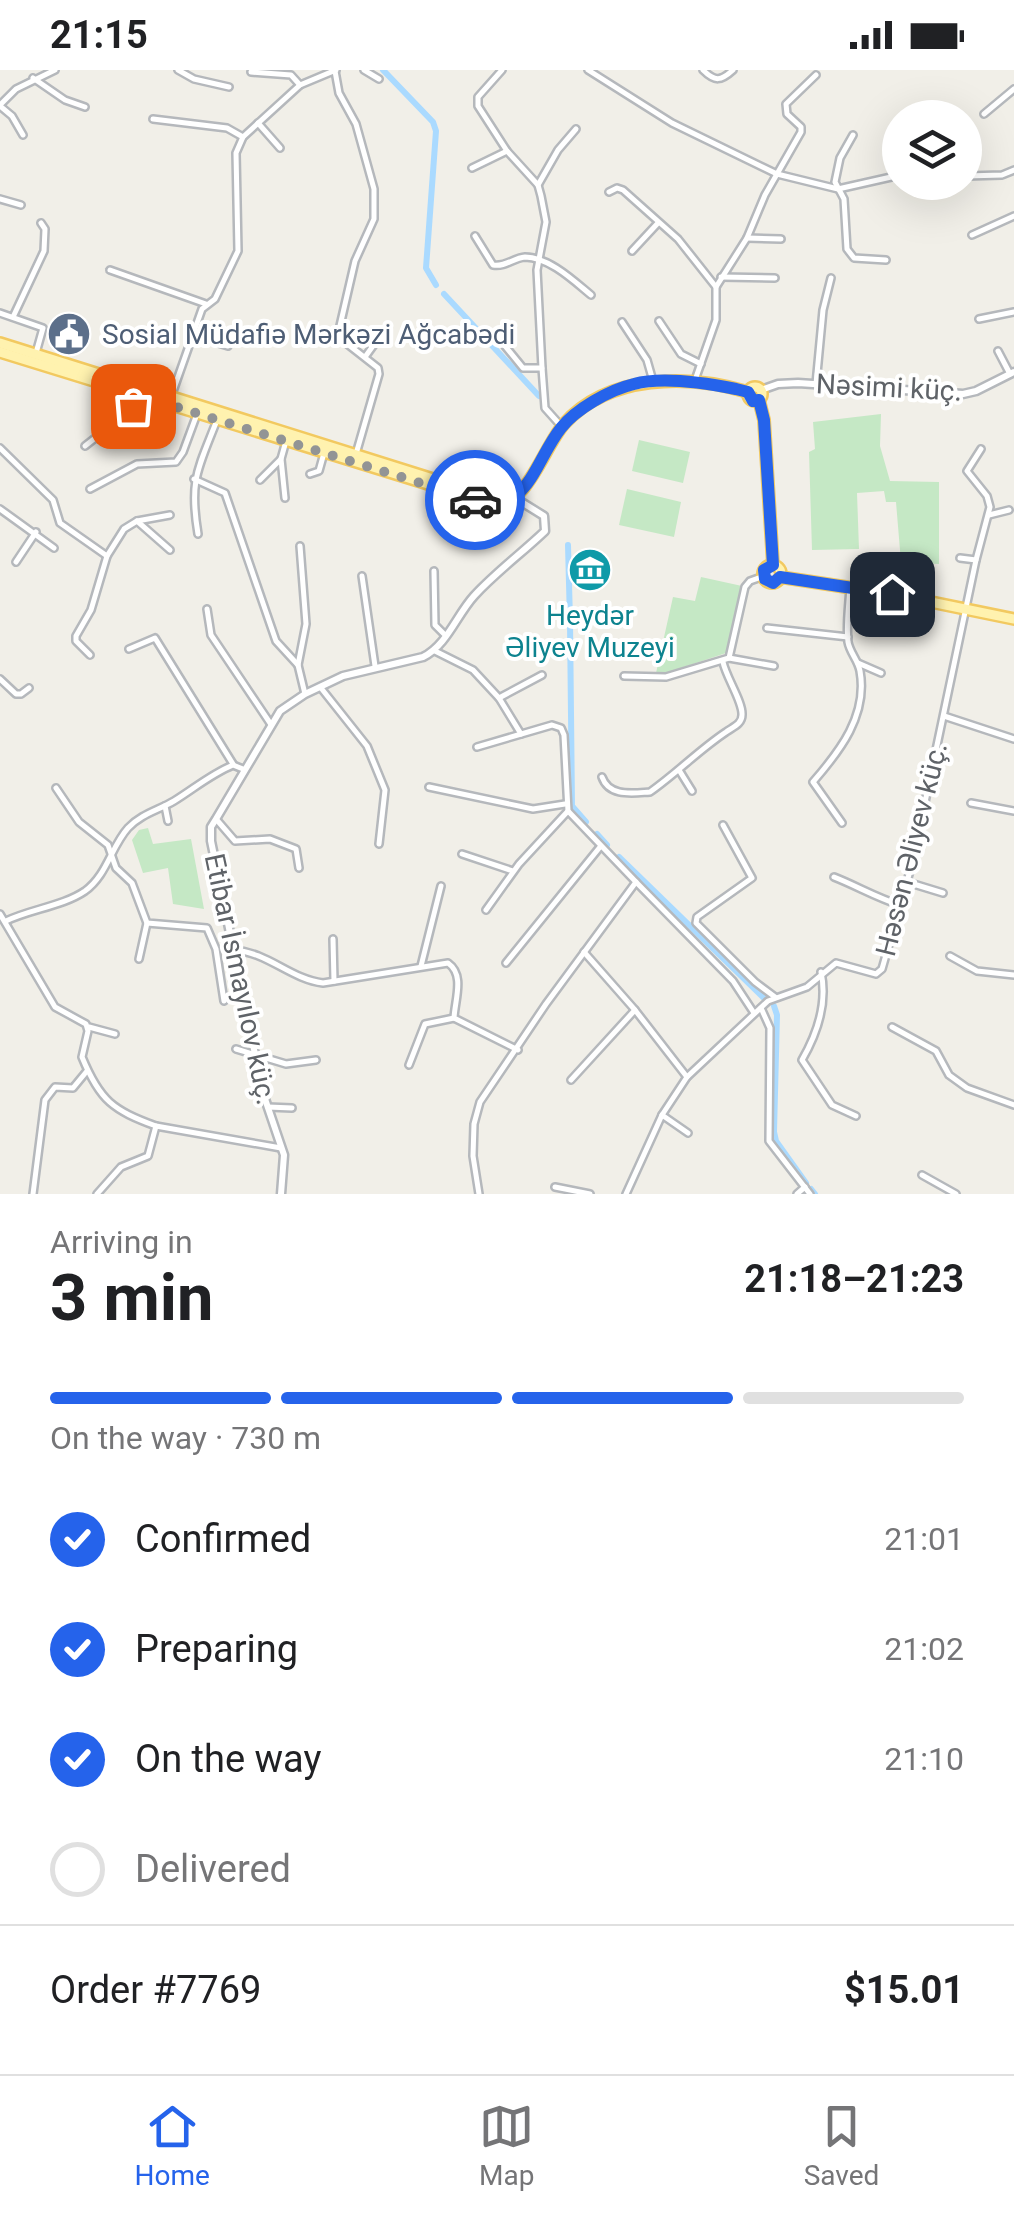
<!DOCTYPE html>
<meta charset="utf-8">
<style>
:root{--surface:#fff;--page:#f2f2f2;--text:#202124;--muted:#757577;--line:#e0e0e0;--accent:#2563eb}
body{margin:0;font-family:Roboto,sans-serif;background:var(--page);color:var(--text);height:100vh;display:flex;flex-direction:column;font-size:38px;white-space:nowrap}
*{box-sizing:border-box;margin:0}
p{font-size:32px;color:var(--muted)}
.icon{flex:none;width:55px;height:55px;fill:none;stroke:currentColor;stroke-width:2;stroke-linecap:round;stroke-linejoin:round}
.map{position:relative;height:1124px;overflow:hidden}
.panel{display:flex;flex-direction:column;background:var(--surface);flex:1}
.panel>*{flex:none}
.fabs{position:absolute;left:882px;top:30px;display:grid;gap:20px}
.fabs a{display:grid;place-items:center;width:100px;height:100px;border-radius:50%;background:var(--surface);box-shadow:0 10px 40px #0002;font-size:50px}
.pin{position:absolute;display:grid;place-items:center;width:85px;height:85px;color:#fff;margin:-42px;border-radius:20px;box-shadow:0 5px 15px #0006}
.courier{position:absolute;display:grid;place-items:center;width:100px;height:100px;margin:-50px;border:8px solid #2563eb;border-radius:50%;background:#fff;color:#222;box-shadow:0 2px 12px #0007}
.overview em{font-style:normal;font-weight:700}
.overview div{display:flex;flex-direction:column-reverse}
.overview{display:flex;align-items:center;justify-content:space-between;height:170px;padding:0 50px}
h1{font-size:65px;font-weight:700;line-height:75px}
.bar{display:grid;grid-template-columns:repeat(4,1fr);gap:15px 10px;align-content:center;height:120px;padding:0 50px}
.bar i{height:12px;border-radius:8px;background:var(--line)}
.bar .selected{background:var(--accent)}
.bar p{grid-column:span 4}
.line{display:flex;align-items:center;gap:25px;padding:0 50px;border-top:2px solid var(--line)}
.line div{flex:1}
ol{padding:0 50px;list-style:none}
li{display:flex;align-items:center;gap:30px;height:110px}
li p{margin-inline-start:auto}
li .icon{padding:10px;border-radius:50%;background:var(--accent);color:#fff;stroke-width:4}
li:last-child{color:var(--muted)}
li i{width:55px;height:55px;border:5px solid var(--line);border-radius:50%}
.status{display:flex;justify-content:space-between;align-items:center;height:70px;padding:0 50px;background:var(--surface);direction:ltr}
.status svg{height:28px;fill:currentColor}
.tabs{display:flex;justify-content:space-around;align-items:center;height:140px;border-top:2px solid var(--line);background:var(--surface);font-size:28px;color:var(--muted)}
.tabs a{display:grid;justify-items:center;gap:5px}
.tabs .selected{color:var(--accent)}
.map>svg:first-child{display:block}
.green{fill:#c5e8c5}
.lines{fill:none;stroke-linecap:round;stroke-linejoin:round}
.canal{stroke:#aadaff;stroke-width:6}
.minor-casing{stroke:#b5b8bc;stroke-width:10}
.tertiary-casing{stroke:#b5b8bc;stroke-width:11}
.primary-casing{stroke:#f2c960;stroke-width:14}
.minor{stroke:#fff;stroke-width:5}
.tertiary{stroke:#fff;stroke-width:6}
.primary{stroke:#fff2af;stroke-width:9}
.done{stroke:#929495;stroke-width:10;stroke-dasharray:0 18}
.route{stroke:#2563eb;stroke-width:12}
.labels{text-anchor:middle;stroke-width:8;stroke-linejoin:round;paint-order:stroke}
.service-label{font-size:28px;fill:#4e5e75;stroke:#fff;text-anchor:start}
.street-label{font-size:28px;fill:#5f6368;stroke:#fff}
.culture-label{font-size:28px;fill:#0d838f;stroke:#fff}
</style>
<div class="status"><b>21:15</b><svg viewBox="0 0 49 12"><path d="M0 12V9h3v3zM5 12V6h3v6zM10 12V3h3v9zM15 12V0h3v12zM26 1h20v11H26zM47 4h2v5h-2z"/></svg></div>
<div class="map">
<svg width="1014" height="1124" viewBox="0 0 1014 1124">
<rect width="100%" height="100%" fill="#f1efe8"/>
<g class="green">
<path d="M881 344 880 376 890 411 939 412V494L901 492 896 432H886L884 421 857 423 859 479 812 480 809 382 815 379 813 352Z"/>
<path d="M639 370 690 382 683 413 632 401Z"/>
<path d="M627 419 681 432 674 467 619 455Z"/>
<path d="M701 507 742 516 729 582 669 602 656 603 673 527 695 531Z"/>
<path d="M148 758 153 774 191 769 204 839 173 834 168 798 143 803 132 770 139 760Z"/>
</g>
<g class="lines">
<g class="canal">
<path d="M383 0 433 52 436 61 426 198 436 215"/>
<path d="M444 224 539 326"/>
<path d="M568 475 570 551"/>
<path d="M570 552 572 736 586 752"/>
<path d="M597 764 607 775"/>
<path d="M619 787 765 929"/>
<path d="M774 936 777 945 774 1062 776 1071 806 1113"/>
<path d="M811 1119 815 1124"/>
</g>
<g class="minor-casing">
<g id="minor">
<path d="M178 0 194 9 229 17"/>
<path d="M364 0 379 9"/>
<path d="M502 0 478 27V36L507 81 538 115 541 126 546 152 537 200 542 298 545 338 562 357"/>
<path d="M588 0 672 53 777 104 838 119 900 105"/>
<path d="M703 0C715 12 721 11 733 0"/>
<path d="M335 1 339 23 356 54 374 119V149L355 191 339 260 341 269 378 298 379 304 356 384"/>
<path d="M251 2 291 5 300 15"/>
<path d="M33 8 65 30 85 37"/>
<path d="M0 35 16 19 55 0"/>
<path d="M0 36 12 46 23 65"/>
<path d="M984 44 1014 19"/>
<path d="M153 49 227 58 243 67"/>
<path d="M258 53 280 78"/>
<path d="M853 65 840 88 835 112 844 129 847 179 854 188 886 190"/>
<path d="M472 98 507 81"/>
<path d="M966 106 1002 105 1014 100"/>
<path d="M538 115 558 80 576 59"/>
<path d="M926 121 927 112"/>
<path d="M609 122 617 118 623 120 678 169 716 217"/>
<path d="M0 129 21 135"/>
<path d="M972 165 1014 146"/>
<path d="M475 166 493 195C506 197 513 188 525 187 549 187 574 211 591 225"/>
<path d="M747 168 781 169"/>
<path d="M632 181 658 153"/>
<path d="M110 200 206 234"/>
<path d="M721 207 775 208"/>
<path d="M0 243 43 258 36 283"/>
<path d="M13 247 44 181 45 159 41 153"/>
<path d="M979 249 1014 242"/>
<path d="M659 251 681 284 701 294"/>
<path d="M622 252 647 290 653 311"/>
<path d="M192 265 228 276"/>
<path d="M505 276 523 298H542"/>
<path d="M998 281 1010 304"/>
<path d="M365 287 378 269"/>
<path d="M694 313 716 250V217L747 168 765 125 801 62V57L787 44 786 34 816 5"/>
<path d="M816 314 823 240 831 208"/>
<path d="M171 327 202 239 215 229 238 181 236 83 243 67 300 15 336 0"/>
<path d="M85 376 127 343 138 325"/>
<path d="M0 378 53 430 60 453 107 486"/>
<path d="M310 404 319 401 324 383"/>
<path d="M194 409 225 423 276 571 298 595"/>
<path d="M260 410 281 389"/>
<path d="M90 419 137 394 176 392 183 382 197 344"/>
<path d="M285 428 281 389 286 371"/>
<path d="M0 439 54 478"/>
<path d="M989 445 1009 440"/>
<path d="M137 451 170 480"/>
<path d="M198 464C189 410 198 399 217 350"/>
<path d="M300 476 306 554 298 595 305 624"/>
<path d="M960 488 976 490"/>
<path d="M16 492 36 462"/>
<path d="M434 501 435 555 445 565"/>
<path d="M362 506 375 596"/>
<path d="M207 539 211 565 270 653"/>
<path d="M767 558 848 567"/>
<path d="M129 579 155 568 233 694"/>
<path d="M435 581 473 600 499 628 521 664"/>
<path d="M90 585 76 571V566L91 540 107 486 124 459 137 451 170 445"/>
<path d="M729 588 774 596"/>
<path d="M858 593 881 603"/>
<path d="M624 606 666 607 729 588 745 517 750 511 764 506"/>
<path d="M0 609 16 624H21L29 618"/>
<path d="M321 618 367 676 385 720 379 774"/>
<path d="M499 628 542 605"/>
<path d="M944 646 1014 669"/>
<path d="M477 677 552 655 561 658 564 665 568 741 636 812 546 934 480 1032 474 1054 473 1086 479 1124"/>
<path d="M679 700 692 721"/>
<path d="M602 707C609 727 632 723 650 722 677 703 699 680 726 662 733 657 742 654 742 645 743 632 726 607 723 592"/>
<path d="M429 717 533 739 565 734"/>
<path d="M56 718 79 752 108 775 116 798 132 813 147 853 207 858 216 879 224 931"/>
<path d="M971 733 1014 741"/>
<path d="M165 736 168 751"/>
<path d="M216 749 235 771 270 769 296 779 299 798"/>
<path d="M842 753 813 712C840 681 868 645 860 601 858 590 850 583 848 572 846 555 849 535 850 517"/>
<path d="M723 755 752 808 697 847 696 853 755 912 775 927"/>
<path d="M462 784 513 801"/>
<path d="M834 807C857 816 877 828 900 835"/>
<path d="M636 812 733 911 754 943"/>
<path d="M907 812 943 823"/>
<path d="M486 840 519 794 568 741"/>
<path d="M0 844 55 937 86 954 88 961 82 987C100 1031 113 1040 156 1056L148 1086 121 1097 97 1124"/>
<path d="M6 851C31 839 63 836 85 821 107 805 111 777 128 758 141 744 159 740 174 731 195 718 211 704 233 695L243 699"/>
<path d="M333 869 334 911"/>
<path d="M233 880C268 882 290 909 323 913L448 893C465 905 455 929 454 948L518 980"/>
<path d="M584 882 635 940 687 1007"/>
<path d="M950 886 977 901 1014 905"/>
<path d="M139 889 147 853"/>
<path d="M506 893 600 777"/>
<path d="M421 896 441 816"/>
<path d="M821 902C828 934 817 964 802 990L832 1035 856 1046"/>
<path d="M761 938 770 958 769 1071 810 1124"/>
<path d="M89 957 115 964"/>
<path d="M892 957 936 981 949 1005 967 1018 1014 1035"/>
<path d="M236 979 286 994 316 990"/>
<path d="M409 995 425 954 454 948"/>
<path d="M571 1010 635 940"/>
<path d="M268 1037 292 1038"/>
<path d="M662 1045 688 1063"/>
<path d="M156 1056 281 1078"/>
<path d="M922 1105 956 1124"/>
<path d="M555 1117 590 1124"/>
<path d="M33 1124 45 1030 55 1017 73 1018 87 1001"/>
<path d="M626 1124 662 1045 687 1007 768 931 807 917 836 893 876 904 882 899 912 794 976 490 990 437 987 426 967 401 981 379"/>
<path d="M797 1124 805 1117"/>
</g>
</g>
<g class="tertiary-casing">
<g id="tertiary">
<path d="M761 320 778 314 798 313 963 324 976 321 1014 302"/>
<path d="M281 1124 284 1085 263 1023 211 771V757L216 749 280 641 305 624 343 606 423 587C447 575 456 546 474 526 496 502 522 483 545 461L544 446 515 428"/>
</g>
</g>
<g class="primary-casing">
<g id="primary">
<path d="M0 273 436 410 508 429"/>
<path d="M0 282 496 435C528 433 544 377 564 354 609 304 688 304 748 322"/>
<circle cx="755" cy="324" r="7"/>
<path d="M759 330 764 350 773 495"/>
<circle cx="772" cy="504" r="9"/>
<path d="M780 507 892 524 1014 549"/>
</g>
</g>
<use href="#minor" class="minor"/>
<use href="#tertiary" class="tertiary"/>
<use href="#primary" class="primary"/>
</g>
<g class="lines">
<path class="done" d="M133 336 138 325 475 430"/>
<path class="route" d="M475 430C528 446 534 392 561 358 576 339 609 320 634 314 663 306 706 313 736 319L748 322 753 331 759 330 764 350 773 495 764 500 765 509 773 513 780 507 892 524"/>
</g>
<defs>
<g id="civic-disc" transform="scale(2.25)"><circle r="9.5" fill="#5c6f8a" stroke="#fff"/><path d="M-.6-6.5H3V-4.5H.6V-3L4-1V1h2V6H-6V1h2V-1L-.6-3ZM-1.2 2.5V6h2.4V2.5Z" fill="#fff"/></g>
<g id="museum-disc" transform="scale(2.25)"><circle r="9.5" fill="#0f9aa8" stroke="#fff"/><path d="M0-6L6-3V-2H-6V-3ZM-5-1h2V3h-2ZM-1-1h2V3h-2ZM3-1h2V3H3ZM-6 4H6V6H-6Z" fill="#fff"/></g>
</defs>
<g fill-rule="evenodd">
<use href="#civic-disc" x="69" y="264"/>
<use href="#museum-disc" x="590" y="500"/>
</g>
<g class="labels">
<g class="service-label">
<text x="102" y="274">Sosial Müdafiə Mərkəzi Ağcabədi</text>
</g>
<g class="street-label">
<text transform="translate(889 317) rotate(3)" y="10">Nəsimi küç.</text>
<text transform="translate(911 779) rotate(-76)" y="10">Həsən Əliyev küç.</text>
<text transform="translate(241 909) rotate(78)" y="10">Etibar İsmayılov küç.</text>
</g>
<g class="culture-label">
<text x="590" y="555">Heydər<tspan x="590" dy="32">Əliyev Muzeyi</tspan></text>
</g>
</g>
</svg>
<div class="fabs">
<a><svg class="icon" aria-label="layers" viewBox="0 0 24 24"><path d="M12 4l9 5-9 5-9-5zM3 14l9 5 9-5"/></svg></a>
</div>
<div class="pin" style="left:133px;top:336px;background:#ea580c"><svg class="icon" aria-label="bag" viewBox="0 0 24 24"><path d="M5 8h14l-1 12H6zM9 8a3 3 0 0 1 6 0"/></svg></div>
<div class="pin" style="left:892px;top:524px;background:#1f2937"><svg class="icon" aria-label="home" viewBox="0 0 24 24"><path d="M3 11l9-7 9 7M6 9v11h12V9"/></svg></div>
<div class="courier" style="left:475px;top:430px"><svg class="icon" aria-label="car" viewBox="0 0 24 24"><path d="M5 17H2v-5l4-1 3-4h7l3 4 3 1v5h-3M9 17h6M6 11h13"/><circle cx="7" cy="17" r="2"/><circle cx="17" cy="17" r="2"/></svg></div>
</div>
<section class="panel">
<div class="overview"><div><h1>3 min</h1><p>Arriving in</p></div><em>21:18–21:23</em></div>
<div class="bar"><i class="selected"></i><i class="selected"></i><i class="selected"></i><i></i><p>On the way · 730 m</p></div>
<ol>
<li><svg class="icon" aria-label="check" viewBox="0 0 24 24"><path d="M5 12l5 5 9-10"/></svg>Confirmed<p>21:01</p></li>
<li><svg class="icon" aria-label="check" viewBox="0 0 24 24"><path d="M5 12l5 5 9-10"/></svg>Preparing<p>21:02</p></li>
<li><svg class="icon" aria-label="check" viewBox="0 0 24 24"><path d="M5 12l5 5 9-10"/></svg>On the way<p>21:10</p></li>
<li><i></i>Delivered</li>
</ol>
<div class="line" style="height:130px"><div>Order #7769</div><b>$15.01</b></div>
</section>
<nav class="tabs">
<a class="selected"><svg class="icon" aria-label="home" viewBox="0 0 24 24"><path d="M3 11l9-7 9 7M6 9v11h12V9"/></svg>Home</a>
<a><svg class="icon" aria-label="map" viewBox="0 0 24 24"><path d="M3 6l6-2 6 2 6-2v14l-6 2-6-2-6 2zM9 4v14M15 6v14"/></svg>Map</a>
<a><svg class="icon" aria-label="saved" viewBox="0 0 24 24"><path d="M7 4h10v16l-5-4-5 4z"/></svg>Saved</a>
</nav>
